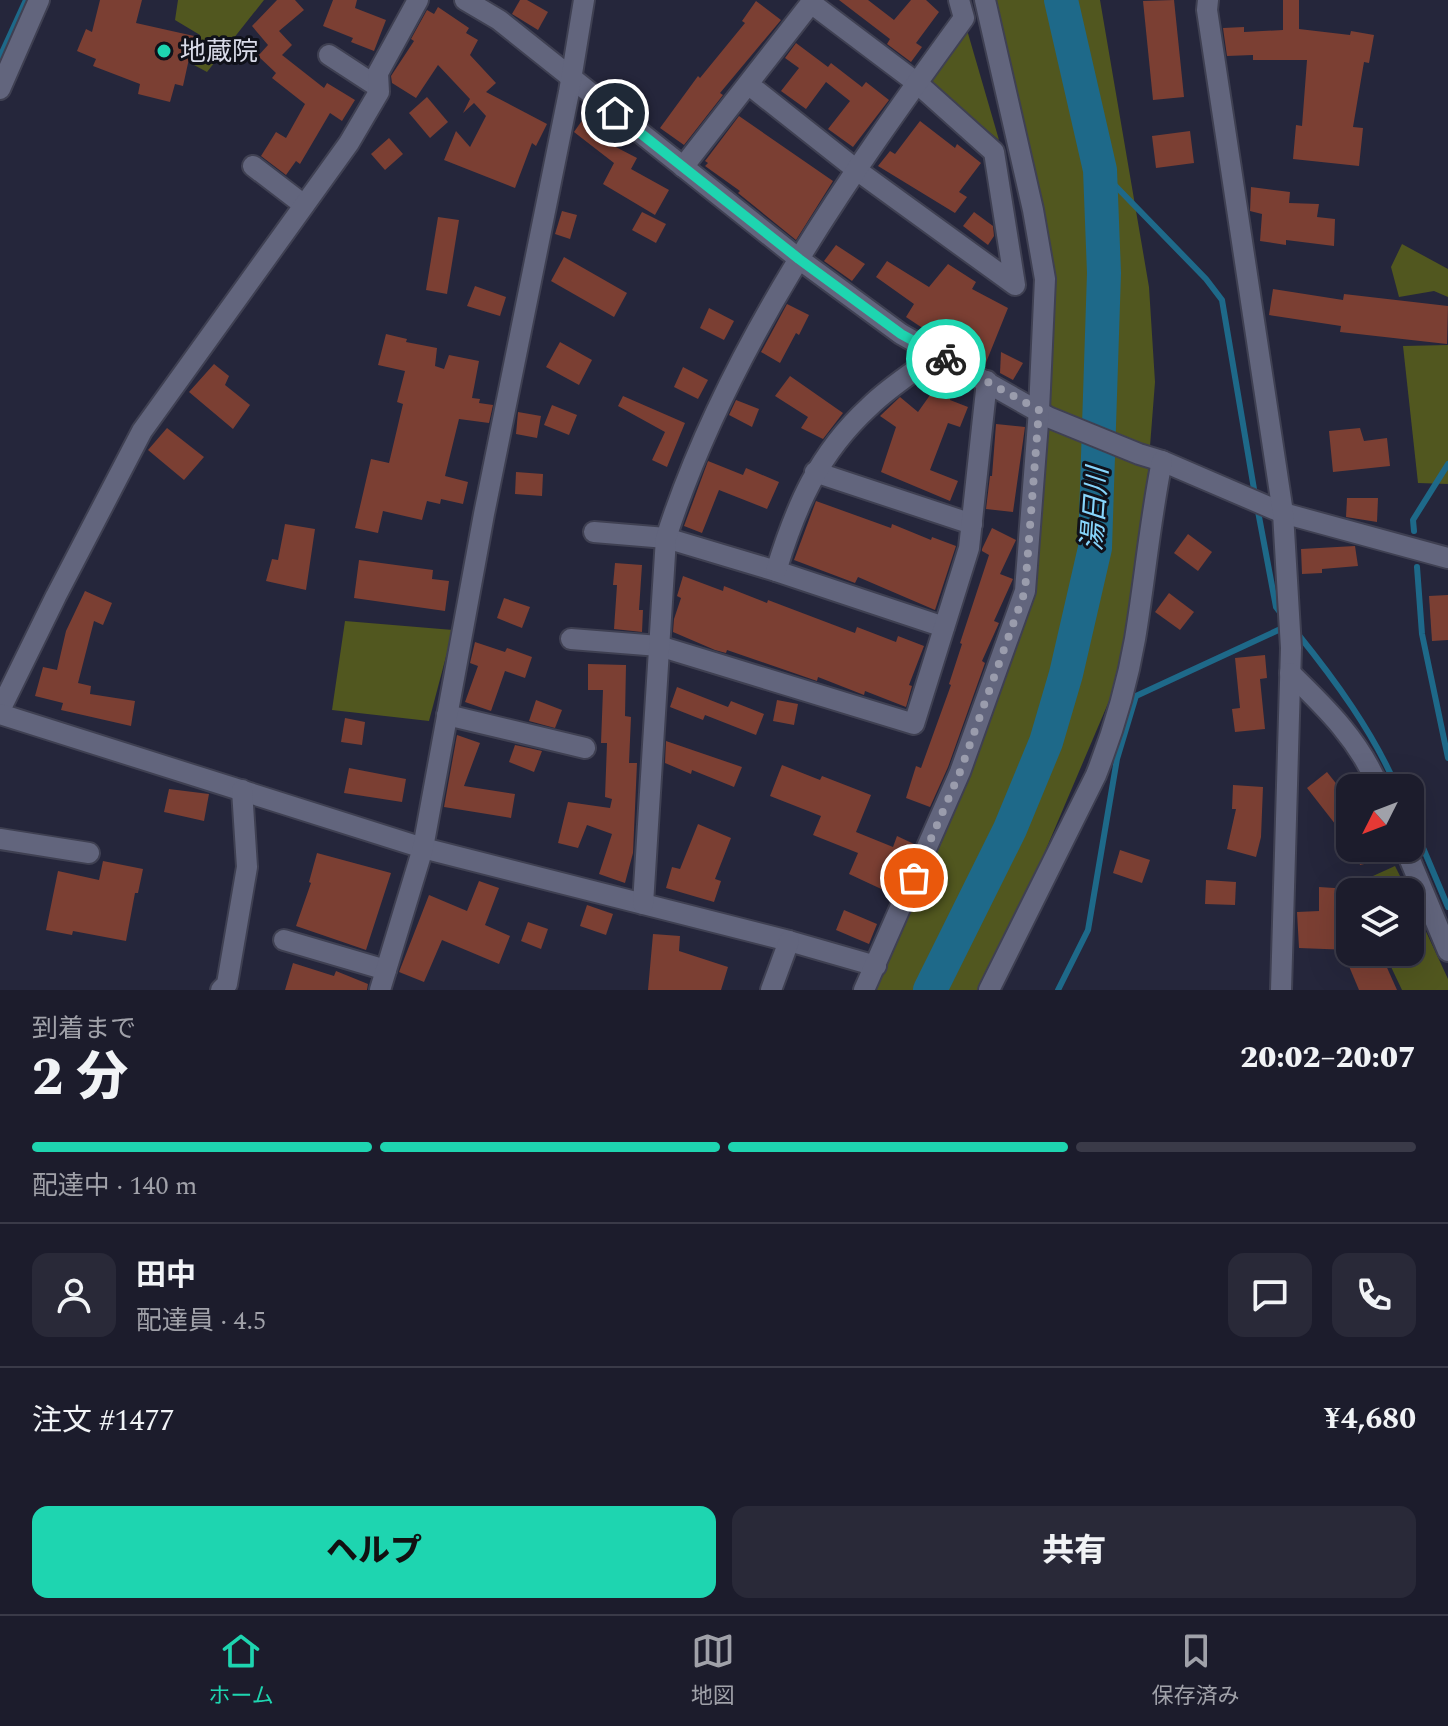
<!DOCTYPE html>
<html lang="ja">
<meta charset="utf-8">
<style>
:root{--surface:#1c1c2c;--page:#292938;--text:#f1f3f6;--muted:#a0a1a9;--line:#3a3a48;--accent:#1ed5b0}
body{margin:0;font-family:Spectral,"Noto Sans JP",serif;background:var(--page);color:var(--text);height:100vh;display:flex;flex-direction:column;font-size:30px;white-space:nowrap}
*{box-sizing:border-box;margin:0}
p{font-size:26px;color:var(--muted)}
.icon{flex:none;width:44px;height:44px;fill:none;stroke:currentColor;stroke-width:2;stroke-linecap:round;stroke-linejoin:round}
.map{position:relative;height:990px;overflow:hidden}
.panel{display:flex;flex-direction:column;background:var(--surface);flex:1}
.panel>*{flex:none}
.needle{width:52px;rotate:228deg}
.controls{position:absolute;left:1336px;top:774px;display:grid;gap:16px}
.controls a{display:grid;place-items:center;width:88px;height:88px;border-radius:16px;background:var(--surface);box-shadow:0 8px 32px #0002,0 0 0 2px var(--line);font-size:40px}
.pin{position:absolute;display:grid;place-items:center;width:68px;height:68px;color:#fff;margin:-34px;border:4px solid #fff;border-radius:50%;box-shadow:0 2px 8px #0007}
.courier{position:absolute;display:grid;place-items:center;width:80px;height:80px;margin:-40px;border:6px solid #1ed5b0;border-radius:50%;background:#fff;color:#222;box-shadow:0 2px 10px #0007}
.overview em{font-style:normal;font-weight:800}
.overview div{display:flex;flex-direction:column-reverse}
.overview{display:flex;align-items:center;justify-content:space-between;height:136px;padding:0 32px}
h1{font-size:52px;font-weight:800;line-height:60px}
.bar{display:grid;grid-template-columns:repeat(4,1fr);gap:12px 8px;align-content:center;height:96px;padding:0 32px}
.bar i{height:10px;border-radius:6px;background:var(--line)}
.bar .selected{background:var(--accent)}
.bar p{grid-column:span 4}
.line{display:flex;align-items:center;gap:20px;padding:0 32px;border-top:2px solid var(--line)}
.line div{flex:1}
.round{display:grid;place-items:center;flex:none;width:84px;height:84px;border-radius:16px;background:var(--page)}
.cta{display:flex;gap:16px;margin-top:auto;padding:16px 32px}
.cta a{flex:1;height:92px;border-radius:16px;background:var(--accent);color:#111;font-size:32px;font-weight:800;line-height:92px;text-align:center}
.cta a+a{background:var(--page);color:var(--text)}
.dock{display:flex;justify-content:space-around;align-items:center;height:112px;border-top:2px solid var(--line);background:var(--surface);font-size:22px;color:var(--muted)}
.dock a{display:grid;justify-items:center;gap:4px}
.dock .selected{color:var(--accent)}
.map>svg:first-child{display:block}
.green{fill:#51571f}
.lines{fill:none;stroke-linecap:round;stroke-linejoin:round}
.stream{stroke:#1e6989;stroke-width:6}
.river{stroke:#1e6989;stroke-width:34}
.building{fill:#7b3f33}
.minor-casing{stroke:#3f4052;stroke-width:24}
.minor{stroke:#62657d;stroke-width:20}
.done{stroke:#9a9cac;stroke-width:8;stroke-dasharray:0 14.4}
.route{stroke:#1ed5b0;stroke-width:10}
.poi-dot{fill:#1ed5b0;stroke:#10111a;stroke-width:3}
.labels{text-anchor:middle;stroke-width:6;stroke-linejoin:round;paint-order:stroke}
.poi-label{font-size:26px;fill:#d9dbe9;stroke:#10111a;text-anchor:start}
.water-label{font-size:28px;font-style:italic;fill:#87d5fc;stroke:#10111a}
</style>
<div class="map">
<svg width="1448" height="990" viewBox="0 0 1448 990">
<rect width="100%" height="100%" fill="#25263b"/>
<g class="green">
<path d="M178 0H264L207 72 194 65 200 35 175 20Z"/>
<path d="M995 0H1100L1149 287 1155 382 1135 640 1018 915 979 990H871L951 794 1035 526 1041 256Z"/>
<path d="M965 23 999 140 926 81Z"/>
<path d="M1402 244 1448 269V297L1434 291 1399 297 1391 267Z"/>
<path d="M1448 345V484L1418 483 1403 346Z"/>
<path d="M345 621 453 630 429 721 332 710Z"/>
<path d="M1395 866 1408 892H1356L1353 885Z"/>
<path d="M1410 897 1448 979V990H1402L1384 952H1410Z"/>
</g>
<g class="lines">
<g class="stream">
<path d="M0 57 26 0"/>
<path d="M1100 170 1206 279 1222 300 1255 495"/>
<path d="M1257 506 1276 607 1282 615"/>
<path d="M1414 531 1413 520 1448 464"/>
<path d="M1417 567 1422 634 1448 758"/>
<path d="M1297 633C1335 680 1373 732 1397 788"/>
<path d="M1410 817 1448 907"/>
<path d="M1058 990 1088 930 1117 759 1136 696 1287 626"/>
</g>
<path class="river" d="M930 990 1010 829 1046 742 1066 674 1095 548 1104 273 1100 170 1061 0"/>
</g>
<g class="building">
<path d="M100 0H142L136 23 194 36 183 86 175 84 170 102 138 94 140 84 93 66 96 59 77 51 86 29 92 32Z"/>
<path d="M277 0H295L304 10 279 31 292 45 282 55 324 88 327 83 355 100 342 121 330 113 300 164 296 161 286 175 261 156 276 132 286 138 305 104 272 78 276 73 258 56 268 45 252 26Z"/>
<path d="M333 0H357L355 8 386 20 374 51 351 42 353 38 323 26Z"/>
<path d="M520 0H527L548 12 538 30 512 14Z"/>
<path d="M839 0H868L894 20 911 0H926L939 12 916 43 922 47 911 62 887 44 890 39Z"/>
<path d="M1174 0 1184 97 1153 100 1143 1Z"/>
<path d="M1283 0H1299V29L1350 35 1351 31 1374 35 1369 63 1364 62 1353 127 1363 128 1359 166 1293 159 1296 125 1302 126 1307 60H1253V55L1227 56 1223 28 1244 27V32L1283 30Z"/>
<path d="M756 1 781 20 720 93 723 95 684 145 660 128 698 76 700 78 745 23 742 21Z"/>
<path d="M438 7 469 28 466 33 478 40 470 55 496 83 486 92 547 124 536 146 532 143 515 188 444 160 456 131 470 147 486 116 474 103 463 113 470 99 438 65 416 98 392 83 391 76 414 41 411 39 427 10 434 14Z"/>
<path d="M796 43 828 67 831 63 862 87 866 82 889 100 853 147 828 129 850 101 826 82 806 109 781 91 799 68 785 58Z"/>
<path d="M427 97 448 122 430 138 409 113Z"/>
<path d="M590 109 619 132 610 144 637 158 631 169 669 190 655 215 603 184 614 163 574 132Z"/>
<path d="M739 116 833 181 796 240 738 193 740 191 705 166 708 163 705 161Z"/>
<path d="M920 121 955 148 957 144 981 163 959 192 967 197 955 213 878 166 890 151 895 154Z"/>
<path d="M1190 131 1194 163 1156 168 1152 136Z"/>
<path d="M389 138 403 154 385 170 371 154Z"/>
<path d="M1251 187 1290 192 1289 203 1319 204 1317 217 1335 219 1334 246 1286 240V245L1260 241 1262 214 1250 211Z"/>
<path d="M562 211 577 215 570 239 555 234Z"/>
<path d="M642 212 666 224 656 243 632 230Z"/>
<path d="M974 212 993 226 994 236 988 245 963 226Z"/>
<path d="M438 217 459 220 447 294 426 290Z"/>
<path d="M836 245 865 264 852 281 824 261Z"/>
<path d="M564 257 627 293 614 317 551 281Z"/>
<path d="M887 261 929 287 948 264 976 282 972 289 1008 308 985 365 948 345 906 317 914 304 876 277Z"/>
<path d="M475 286 506 297 500 316 467 306Z"/>
<path d="M1273 289 1343 300 1344 294 1448 306 1447 344 1340 332 1341 326 1269 315Z"/>
<path d="M787 304 809 315 799 335 796 333 780 363 761 352Z"/>
<path d="M709 308 734 321 724 340 700 328Z"/>
<path d="M386 334 407 339 406 342 437 348 435 366 444 369 449 355 479 361 472 398 480 399 479 403 493 405 489 423 459 419 445 476 468 482 463 504 441 499 440 504 427 501 422 520 383 511 378 533 355 528 371 459 389 463 403 404 397 402 405 371 378 365Z"/>
<path d="M560 342 592 360 579 385 546 367Z"/>
<path d="M1001 352 1023 363 1013 380 1000 373Z"/>
<path d="M214 364 229 376 225 385 250 405 233 429 189 392Z"/>
<path d="M683 367 708 380 698 399 674 387Z"/>
<path d="M790 376 843 413 823 439 801 428 808 417 775 396Z"/>
<path d="M940 381 951 391 950 400 968 407 960 427 948 423 930 470 958 481 950 501 881 472 896 427 880 416 900 397 918 412Z"/>
<path d="M623 396 685 423 667 467 652 460 665 432 618 406Z"/>
<path d="M736 400 759 409 752 427 729 415Z"/>
<path d="M552 405 577 415 569 435 544 425Z"/>
<path d="M518 412 541 416 537 438 516 434Z"/>
<path d="M996 424 1025 427 1013 512 986 509 990 476H992Z"/>
<path d="M167 428 204 457 184 480 148 450Z"/>
<path d="M1360 428 1364 441 1387 438 1390 466 1333 472 1329 431Z"/>
<path d="M708 461 743 475 746 468 779 482 767 509 719 490 702 533 684 526Z"/>
<path d="M516 472 543 474 542 496 515 494Z"/>
<path d="M1347 498H1378L1377 522 1346 517Z"/>
<path d="M816 501 891 528 892 524 931 540 932 537 956 546 935 610 858 577 855 583 794 560Z"/>
<path d="M285 524 315 529 306 590 266 581 272 559 278 560Z"/>
<path d="M992 528 1016 540 1000 574 1013 579 994 621 999 623 982 661 985 663 948 767 930 807 906 798 916 766 921 768 951 685 949 684 962 644 960 643 989 555 982 551V549Z"/>
<path d="M1188 534 1212 552 1198 571 1174 553Z"/>
<path d="M1355 546 1358 566 1322 569V573L1302 574 1301 549Z"/>
<path d="M359 560 433 570 432 579 449 581 445 611 354 598Z"/>
<path d="M615 563 642 565 639 610H643L642 632 614 629 617 585H613Z"/>
<path d="M683 576 723 591 724 586 767 603 768 600 855 633 857 627 896 642 898 636 924 646 909 685 912 686 906 707 865 691 864 695 818 677 817 681 727 650 726 653 715 650 673 632 674 619 681 598 677 596Z"/>
<path d="M85 591 112 603 103 625 94 621 78 683 91 686 90 694 135 701 131 726 61 710 63 703 35 696 43 667 57 670 66 631Z"/>
<path d="M1169 593 1194 612 1180 630 1155 612Z"/>
<path d="M1448 595V640L1432 641 1429 596Z"/>
<path d="M504 598 530 607 522 628 497 618Z"/>
<path d="M475 642 505 652 507 648 532 657 525 678 505 671 491 711 465 702 478 666 470 663Z"/>
<path d="M1265 655 1267 678 1260 679 1265 729 1235 732 1232 709 1240 708 1235 658Z"/>
<path d="M588 664 626 665 625 716 631 717 629 763H637L633 853 625 883 599 874 612 834 587 825 578 848 558 843 568 802 610 808 612 799 605 797 607 743H601L603 690H588Z"/>
<path d="M677 687 728 707 731 701 764 714 756 735 705 715 703 720 670 707Z"/>
<path d="M536 700 562 710 555 728 529 721Z"/>
<path d="M777 700 798 704 794 725 773 721Z"/>
<path d="M345 718 365 722 362 745 341 742Z"/>
<path d="M457 735 480 743 464 786 515 794 511 818 444 807Z"/>
<path d="M666 741 742 767 734 787 692 770 691 774 665 763Z"/>
<path d="M515 745 542 751 534 772 509 762Z"/>
<path d="M782 765 820 780 822 776 871 795 856 832 893 847 897 836 914 844 892 894 849 874 858 853 813 835 821 816 770 796Z"/>
<path d="M349 768 406 779 402 802 344 793Z"/>
<path d="M1327 772 1350 801V843L1307 788Z"/>
<path d="M1233 785 1263 787 1261 837 1256 857 1227 849 1236 809H1232Z"/>
<path d="M169 789 209 794 204 821 164 812Z"/>
<path d="M698 824 731 838 715 879 721 881 714 902 666 888 672 867 680 869Z"/>
<path d="M1356 848H1392L1394 857 1360 865Z"/>
<path d="M1120 850 1150 860 1142 883 1113 873Z"/>
<path d="M317 853 391 873 366 950 296 926 311 883 309 882Z"/>
<path d="M103 861 143 869 138 893H135L126 941 73 931 72 935 46 930 58 871 99 880Z"/>
<path d="M1206 880 1236 882 1235 905 1205 904Z"/>
<path d="M479 881 499 888 485 925 510 936 499 964 442 940 424 982 399 972 429 895 467 911Z"/>
<path d="M1319 887 1350 889V950L1299 948 1297 912 1319 911Z"/>
<path d="M587 905 613 914 606 935 580 926Z"/>
<path d="M844 910 877 924 869 944 836 930Z"/>
<path d="M528 922 548 929 541 949 521 941Z"/>
<path d="M653 934 680 936 679 951 728 967 721 990H648Z"/>
<path d="M1343 952H1380L1397 990H1359Z"/>
<path d="M293 963 334 976 336 971 368 984 367 990H285Z"/>
</g>
<g class="lines">
<g class="minor-casing">
<g id="minor">
<path d="M465 0 499 20 799 259 901 334 1048 417 1139 454 1162 461 1283 513 1448 558"/>
<path d="M1208 0 1207 10 1283 513 1291 648 1281 990"/>
<path d="M329 55 378 87"/>
<path d="M0 89 39 0"/>
<path d="M253 166 304 205"/>
<path d="M683 167 811 3 917 83 994 152 1015 285 858 171 748 84"/>
<path d="M815 472 972 524"/>
<path d="M594 532 666 538 776 571 944 627"/>
<path d="M776 571C796 506 818 454 869 407 889 387 915 371 938 354"/>
<path d="M571 639 659 646 914 724 969 548 987 381"/>
<path d="M1290 673C1326 708 1360 741 1379 788"/>
<path d="M0 710 56 596 142 431 349 143 379 92 378 73 418 0"/>
<path d="M0 714 423 848 789 941 876 966"/>
<path d="M447 715 585 748"/>
<path d="M0 839 89 853"/>
<path d="M1405 848 1448 951"/>
<path d="M643 904 666 538C727 348 848 177 964 18L959 0"/>
<path d="M284 940 386 970"/>
<path d="M221 990 227 984 247 867 242 790"/>
<path d="M380 990 423 848 484 514 569 92 584 0"/>
<path d="M771 990 789 941"/>
<path d="M864 990 960 772 1025 591 1039 410 1045 279 1033 210 985 0"/>
<path d="M989 990 1096 775C1113 732 1127 685 1135 639 1145 579 1150 520 1162 461"/>
</g>
</g>
<use href="#minor" class="minor"/>
</g>
<g class="lines">
<path class="done" d="M914 878 960 772 1025 591 1039 410 946 359"/>
<path class="route" d="M615 113 799 259 901 334 946 359"/>
</g>
<circle class="poi-dot" cx="164" cy="51" r="8"/>
<g class="labels">
<g class="poi-label">
<text x="180" y="60">地蔵院</text>
</g>
<g class="water-label">
<text transform="translate(1094 509) rotate(-86)" y="10">湯日川</text>
</g>
</g>
</svg>
<div class="controls">
<a><svg class="needle" viewBox="-14 -14 28 28"><path d="M0-13l5 13h-10z" fill="#e53935"/><path d="M0 13l5-13h-10z" fill="#a0a1a9"/></svg></a>
<a><svg class="icon" aria-label="layers" viewBox="0 0 24 24"><path d="M12 4l9 5-9 5-9-5zM3 14l9 5 9-5"/></svg></a>
</div>
<div class="pin" style="left:914px;top:878px;background:#ea580c"><svg class="icon" aria-label="bag" viewBox="0 0 24 24"><path d="M5 8h14l-1 12H6zM9 8a3 3 0 0 1 6 0"/></svg></div>
<div class="pin" style="left:615px;top:113px;background:#1f2937"><svg class="icon" aria-label="home" viewBox="0 0 24 24"><path d="M3 11l9-7 9 7M6 9v11h12V9"/></svg></div>
<div class="courier" style="left:946px;top:359px"><svg class="icon" aria-label="bike" viewBox="0 0 24 24"><circle cx="6" cy="16" r="4"/><circle cx="18" cy="16" r="4"/><path d="M6 16l4-8h5l3 8M10 8l3 8H6M13 5h3"/></svg></div>
</div>
<section class="panel">
<div class="overview"><div><h1>2 分</h1><p>到着まで</p></div><em>20:02–20:07</em></div>
<div class="bar"><i class="selected"></i><i class="selected"></i><i class="selected"></i><i></i><p>配達中 · 140 m</p></div>
<div class="line" style="height:144px"><a class="round"><svg class="icon" aria-label="person" viewBox="0 0 24 24"><circle cx="12" cy="8" r="4"/><path d="M4 21q1-7 8-7t8 7"/></svg></a><div><b>田中</b><p>配達員 · 4.5</p></div><a class="round"><svg class="icon" aria-label="chat" viewBox="0 0 24 24"><path d="M4 5h16v11H9l-5 4z"/></svg></a><a class="round"><svg class="icon" aria-label="phone" viewBox="0 0 24 24"><path d="M5 4h4l2 5-3 2q2 4 5 5l2-3 5 2v4C11 20 4 13 5 4z"/></svg></a></div>
<div class="line" style="height:104px"><div>注文 #1477</div><b>¥4,680</b></div>
<div class="cta"><a>ヘルプ</a><a>共有</a></div>
</section>
<nav class="dock">
<a class="selected"><svg class="icon" aria-label="home" viewBox="0 0 24 24"><path d="M3 11l9-7 9 7M6 9v11h12V9"/></svg>ホーム</a>
<a><svg class="icon" aria-label="map" viewBox="0 0 24 24"><path d="M3 6l6-2 6 2 6-2v14l-6 2-6-2-6 2zM9 4v14M15 6v14"/></svg>地図</a>
<a><svg class="icon" aria-label="saved" viewBox="0 0 24 24"><path d="M7 4h10v16l-5-4-5 4z"/></svg>保存済み</a>
</nav>
